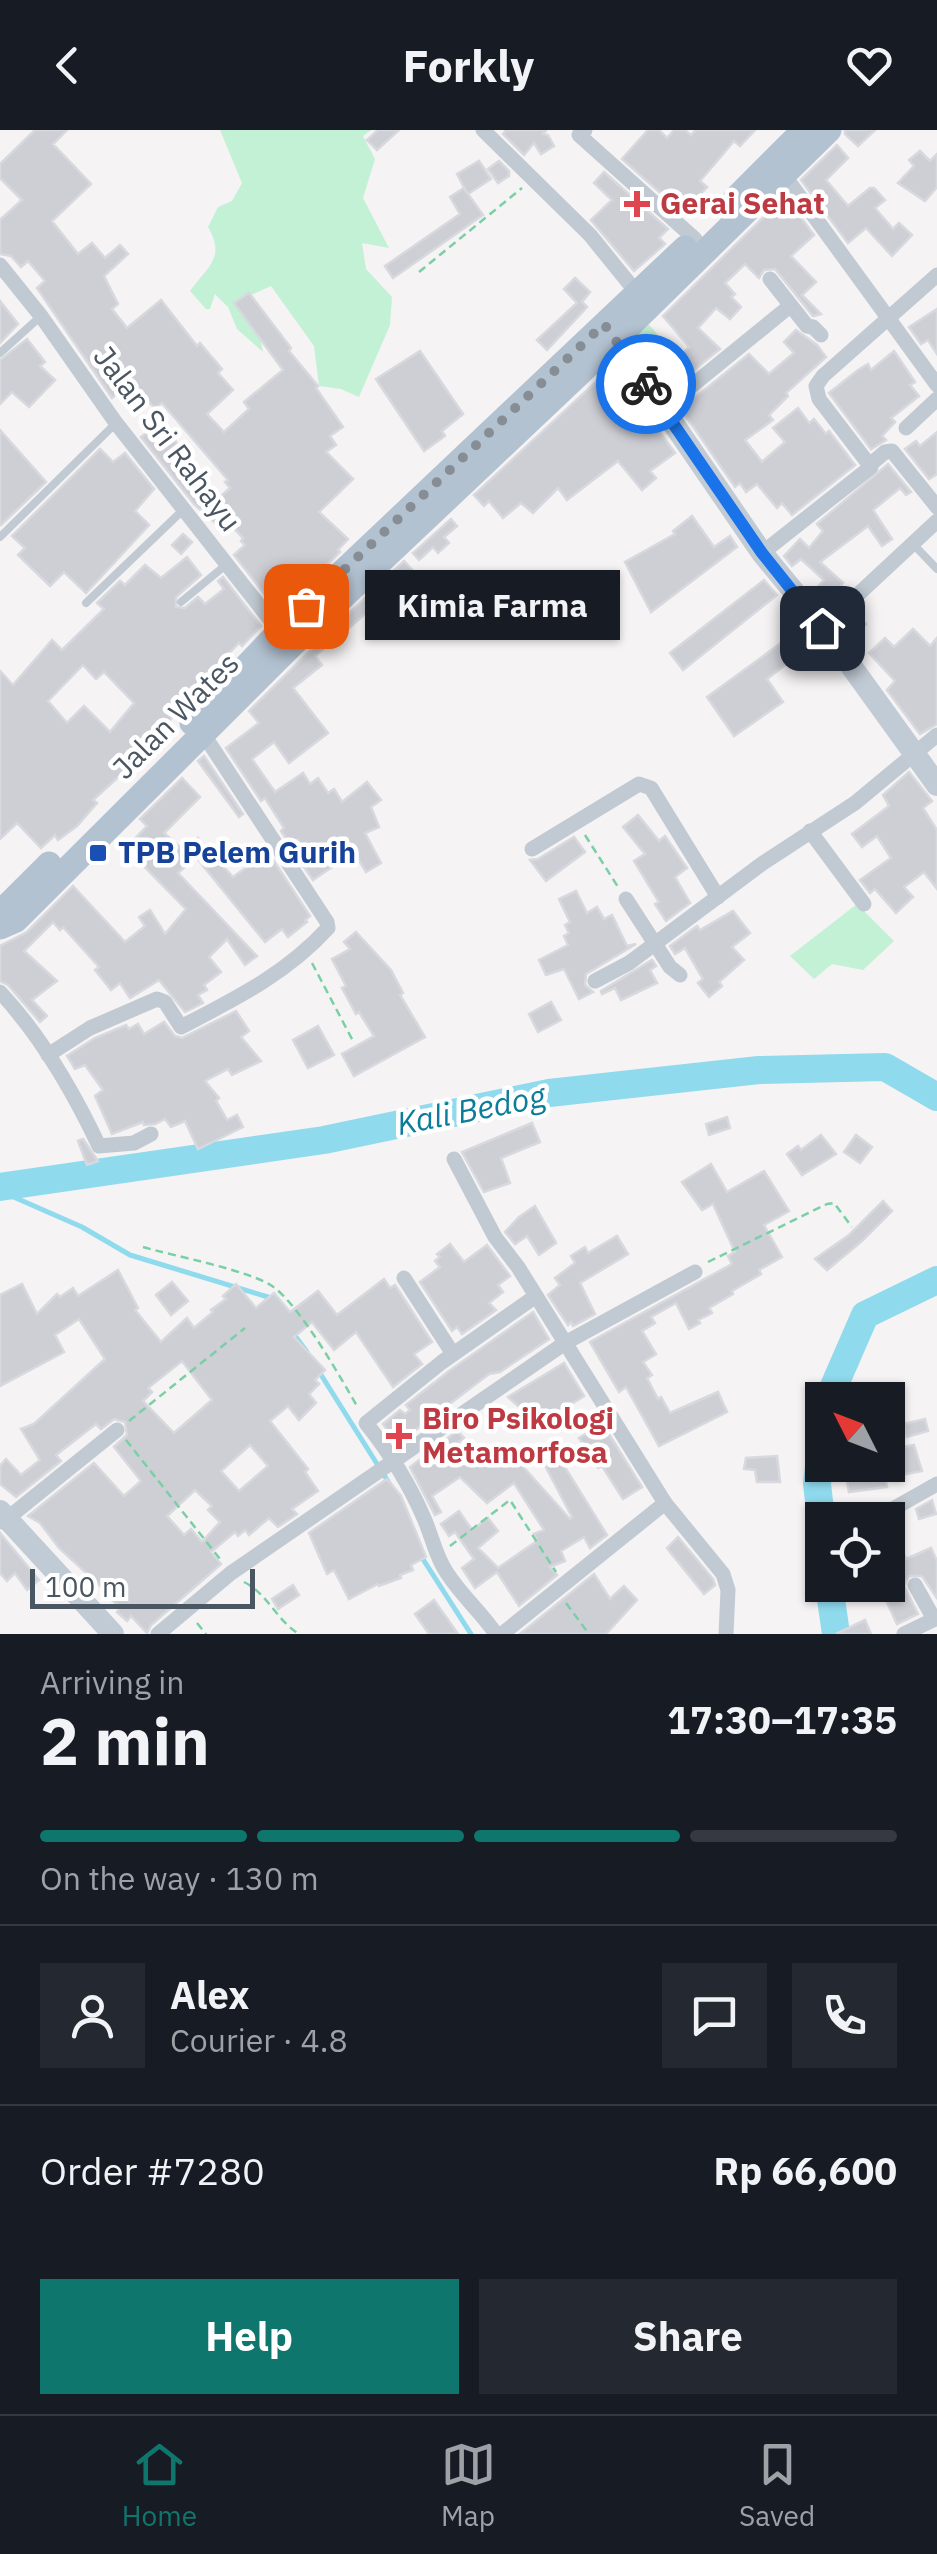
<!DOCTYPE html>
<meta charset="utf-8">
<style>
:root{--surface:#171b24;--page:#242831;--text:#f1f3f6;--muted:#9ea1a6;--line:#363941;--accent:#0f766e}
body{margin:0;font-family:"IBM Plex Sans",sans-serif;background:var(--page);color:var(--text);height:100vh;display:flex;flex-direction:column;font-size:38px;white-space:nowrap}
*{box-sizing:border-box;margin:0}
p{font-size:32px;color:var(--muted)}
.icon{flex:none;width:55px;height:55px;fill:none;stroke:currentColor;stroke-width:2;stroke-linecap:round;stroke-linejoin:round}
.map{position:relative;height:1504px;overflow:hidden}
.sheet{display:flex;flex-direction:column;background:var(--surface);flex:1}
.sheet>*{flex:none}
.needle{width:65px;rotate:312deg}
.buttons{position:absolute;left:805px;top:1252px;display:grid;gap:20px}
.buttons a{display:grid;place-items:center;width:100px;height:100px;border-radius:0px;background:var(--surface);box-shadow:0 2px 8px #0004;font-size:50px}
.scale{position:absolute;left:30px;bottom:25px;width:225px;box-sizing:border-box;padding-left:10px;border:5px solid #4a5661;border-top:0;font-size:28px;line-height:35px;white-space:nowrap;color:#4a5661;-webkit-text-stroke:8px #fff;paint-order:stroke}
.pin{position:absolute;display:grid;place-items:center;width:85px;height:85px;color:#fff;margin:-42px;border-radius:20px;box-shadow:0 5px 15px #0006}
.courier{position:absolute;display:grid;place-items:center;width:100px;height:100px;margin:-50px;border:8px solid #1a73e8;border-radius:50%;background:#fff;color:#222;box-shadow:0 2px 12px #0007}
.bubble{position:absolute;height:70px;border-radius:0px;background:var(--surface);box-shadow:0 2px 8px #0004;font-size:32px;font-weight:800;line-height:70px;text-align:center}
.head em{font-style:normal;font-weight:800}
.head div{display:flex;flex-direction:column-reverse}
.head{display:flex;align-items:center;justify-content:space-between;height:170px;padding:0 40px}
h1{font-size:65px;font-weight:800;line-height:75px}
.bar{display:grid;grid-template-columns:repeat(4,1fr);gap:15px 10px;align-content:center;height:120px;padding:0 40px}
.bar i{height:12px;border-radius:8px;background:var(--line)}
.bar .on{background:var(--accent)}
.bar p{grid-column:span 4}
.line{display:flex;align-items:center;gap:25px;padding:0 40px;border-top:2px solid var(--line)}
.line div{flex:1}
.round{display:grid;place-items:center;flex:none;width:105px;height:105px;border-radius:0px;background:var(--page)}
.cta{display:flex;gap:20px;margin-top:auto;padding:20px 40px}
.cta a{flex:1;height:115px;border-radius:0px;background:var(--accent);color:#fff;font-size:40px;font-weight:800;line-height:115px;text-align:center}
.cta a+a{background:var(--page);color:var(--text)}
header{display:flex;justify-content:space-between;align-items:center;height:130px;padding:0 40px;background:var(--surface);font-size:45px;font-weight:800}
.tab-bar{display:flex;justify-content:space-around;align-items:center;height:140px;border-top:2px solid var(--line);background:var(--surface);font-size:28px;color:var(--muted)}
.tab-bar a{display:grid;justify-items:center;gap:5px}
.tab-bar .on{color:var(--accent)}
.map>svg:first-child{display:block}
.green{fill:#c3f1d5}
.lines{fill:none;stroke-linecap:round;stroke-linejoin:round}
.stream{stroke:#90daee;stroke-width:5}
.river{stroke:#90daee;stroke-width:28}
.building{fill:#cdcfd5;stroke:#d7d9de;stroke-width:2.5;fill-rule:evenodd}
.path{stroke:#7ad0a6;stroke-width:2.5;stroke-dasharray:8 5;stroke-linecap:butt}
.lane{stroke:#c1cad2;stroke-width:8}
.street{stroke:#c1cad2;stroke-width:15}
.secondary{stroke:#c1cbd6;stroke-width:22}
.primary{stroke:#b3c2d1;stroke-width:25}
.done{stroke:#868d94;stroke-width:10;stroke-dasharray:0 18}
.route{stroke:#1a73e8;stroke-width:12}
.health-dot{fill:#e0444e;stroke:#fff;stroke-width:4}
.transit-dot{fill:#1a4fb4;stroke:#fff;stroke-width:4}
.labels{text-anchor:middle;stroke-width:9;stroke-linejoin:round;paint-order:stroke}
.health-label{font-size:30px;font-weight:bold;fill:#be3a42;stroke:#fff;text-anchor:start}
.street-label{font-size:30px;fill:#4a5661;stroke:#fff}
.transit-label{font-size:30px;font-weight:bold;fill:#164399;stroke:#fff;text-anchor:start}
.water-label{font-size:32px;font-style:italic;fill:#0c7c9b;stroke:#fff}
</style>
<header><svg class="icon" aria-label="back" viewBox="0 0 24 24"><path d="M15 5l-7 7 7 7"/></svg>Forkly<svg class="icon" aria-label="heart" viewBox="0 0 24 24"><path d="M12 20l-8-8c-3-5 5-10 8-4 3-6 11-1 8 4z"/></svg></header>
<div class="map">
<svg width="937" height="1504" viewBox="0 0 937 1504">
<rect width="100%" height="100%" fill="#f5f3f3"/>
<g class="green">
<path d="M220 0H371L363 6 375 29 363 68 389 118 362 113 366 139 392 167 390 195 359 267 341 259 319 256 314 216 271 156 251 165 263 222 237 199 228 177 215 164 210 179H206L190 161C208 136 226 128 208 97L218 77 232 71 242 53Z"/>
<path d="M644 189 680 230 652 255 623 209Z"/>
<path d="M857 774 894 811 863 840 832 834 814 849 790 826Z"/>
</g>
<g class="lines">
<g class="stream">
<path d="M0 1061 82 1097 130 1125 268 1167 272 1173"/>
<path d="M293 1203 307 1222"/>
<path d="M318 1240 389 1353"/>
<path d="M419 1423 471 1504"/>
</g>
<g class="river">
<path d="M0 1057 324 1010 549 963 759 940 885 937 937 967"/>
<path d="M828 1270 865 1185 937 1150"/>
<path d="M822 1312 817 1354 822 1397"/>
<path d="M829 1455 836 1504"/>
</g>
</g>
<g class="building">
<path d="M35 0H67L53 14 91 54 52 91 78 124 92 113 105 128 120 115 128 124 104 146 118 174 112 179 127 198 161 170 197 216 200 213 222 239 218 243 233 260 207 284 224 302 249 279 244 272 283 240 234 173 249 163 291 218 289 221 318 256 316 258 343 297 330 306 336 315 326 322 353 349 319 382 348 409 338 420 340 422 278 481 234 425 245 415 241 411 243 408 211 375 230 358 225 352 228 350 162 273 155 278 129 254 112 268 37 158 45 151 28 131 21 137 11 126 0 124V90L22 70 0 48V34Z"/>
<path d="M378 0H399L377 20 367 10Z"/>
<path d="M506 0H546L543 4 548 5 554 16 541 24 534 13 524 25 503 4Z"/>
<path d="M648 0H659L667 8 674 0H685L691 5 696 0H755L740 16 734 11 718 30 700 51 707 57 683 83 622 29Z"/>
<path d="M845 0H875L858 16 845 4Z"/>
<path d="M837 15 848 28 826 50 848 76 870 58H874L885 70 875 78 893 99 899 93 912 105 892 126 866 98 848 113 801 50Z"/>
<path d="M920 21 930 31 937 24V57L925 71 898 53 914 36 909 30Z"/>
<path d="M479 31 491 49 468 64 483 85 393 148 385 136 460 84 450 67 464 58 467 63 457 44Z"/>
<path d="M499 31 509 41V46L498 53 488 39Z"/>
<path d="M604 42 668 99 659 108 665 114 634 141 591 90 612 70 594 53Z"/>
<path d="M785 66 814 105 791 126 816 152 802 165 821 184 813 186 775 139 764 140 759 148 745 134 725 153 735 164 731 167 741 177 730 189 716 178 698 198 720 219 669 260 661 250 687 230 682 224 689 217 663 186Z"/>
<path d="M575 148 590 162 582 172 587 177 547 220 537 210 577 173 564 159Z"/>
<path d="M0 171 18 194 0 213Z"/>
<path d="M937 179V224L928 210 921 214 909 197Z"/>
<path d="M796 200 817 215 826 227 786 263 788 266 769 285 773 290 745 310 762 332 785 312 773 298 798 278 809 293 814 289 826 304 829 301 855 335 792 385 782 373 777 378 757 354 746 362 740 353 735 357 681 279 749 224 769 244 794 223 784 212Z"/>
<path d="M27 209 45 232 40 236 55 250 29 277 12 262 0 274V230Z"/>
<path d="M420 221 463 284 442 301 445 306 424 321 376 249Z"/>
<path d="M894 221 915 252 910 255 919 266 891 288 895 292 882 306 886 310 871 319 829 263 858 240 868 234 871 240Z"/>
<path d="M612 237 675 323 650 341 656 348 642 360 618 331 567 370 558 358 533 383 521 373 503 388 489 371 484 376 474 365Z"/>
<path d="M164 290 224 399 223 400 194 374 141 307Z"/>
<path d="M0 300 46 352 1 395 0 394Z"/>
<path d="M937 302V344L929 349 905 319 916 311 920 316Z"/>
<path d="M100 319 113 332 125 323 154 359 135 381 149 395 86 463 64 442 50 456 18 425 25 418 12 406Z"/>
<path d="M888 334 911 362 906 365 900 358 873 380 892 409 882 416 868 396 820 432 843 453 840 457 844 462 827 478 814 461 824 450 801 429 792 436 784 426 800 409 809 418 823 401 817 394Z"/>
<path d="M692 386 714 417 730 406 737 417 651 482 625 432 675 404 673 401Z"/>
<path d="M451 389 457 396 444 407 449 413 438 423 433 417 419 430 413 423Z"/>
<path d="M183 404 192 412 181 424 172 415Z"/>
<path d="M187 427 201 445 176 467V477L185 478 198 467 205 474 224 459 218 451 223 447 261 496 242 516 239 513 194 559 146 622 93 670 97 673 77 696 58 710 55 705 41 718 17 693 0 709V541L13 555 52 510 62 520 104 479 97 473 120 451 125 455 145 435 161 448ZM83 535 96 549 104 542 134 573 110 602 84 576 67 593 48 571Z"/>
<path d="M404 431 415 443 377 483 372 478 349 498 342 490Z"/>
<path d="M764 450 777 465 683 540 670 523Z"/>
<path d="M856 482 866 494 850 507 841 496Z"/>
<path d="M803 497 815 512 767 549 783 572 734 606 707 567Z"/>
<path d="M913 499 930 516 937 508V594L920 604 887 560 895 551 869 523 885 508 894 517Z"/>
<path d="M324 507 330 513 315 526 322 535 293 558 328 603 289 633 274 612 252 629 275 662 303 643 310 654 318 648 328 663 334 659 342 672 367 652 381 670 371 677 379 697 365 703 381 733 366 742 354 722 313 750 302 734 311 728 298 710 290 715 281 701 284 698 265 668 261 671 226 618 259 593 249 581Z"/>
<path d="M204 626 243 684 239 687 198 631Z"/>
<path d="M909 642 932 671 923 678 937 700V759L924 742 904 757 913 767 896 783 875 759 870 763 860 750 891 728 877 706 862 717 852 704 889 676 883 665Z"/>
<path d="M182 648 200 667 164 703 183 720 198 708 233 747 268 722 310 786 305 790 307 792 288 807 282 799 265 812 196 727 178 743 257 826 245 835 227 809 209 827 221 842 204 855 207 860 198 865 203 873 185 882 159 850 130 868 120 853 111 860 95 840 99 837 63 797 60 800 53 792 24 821 57 851 32 870 47 886 40 892 8 855 0 851V816L27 802 73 756 125 812 145 796 139 787 150 780 165 804 186 779 126 718 147 696 140 689Z"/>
<path d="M638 685 659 711 665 706 687 738 675 747 690 773 666 791 655 774 659 772 634 731 645 724 623 697Z"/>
<path d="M574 707 585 722 546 751 530 730 538 729Z"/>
<path d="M576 761 587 783 597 777 604 789 612 785 627 816 636 814 586 844 585 855 593 862 579 869 564 839 546 845 539 830 568 815 564 806 569 803 565 795 570 792 559 769Z"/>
<path d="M733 781 750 803 732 817 744 830 719 852 722 856 709 867 698 853 703 849 685 818 675 824 670 816 697 796 700 800Z"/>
<path d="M356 802 391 840 403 863 400 865 425 907 354 946 342 924 374 906 359 882 356 884 342 858 346 856 332 829 350 819 344 812Z"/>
<path d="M652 830 656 836 650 840 657 853 621 870 615 858 602 864 601 861Z"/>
<path d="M551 872 561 890 538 902 529 884Z"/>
<path d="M236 881 249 901 241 907 261 931 232 945 228 939 205 951 219 968 216 971 227 990 237 985 243 997 198 1019 185 991 171 997 165 989 155 994 144 995 143 992 112 1004 95 966 103 960 85 935 75 939 67 926 95 908 126 895 129 899 138 894 144 904 164 892 175 906 182 908Z"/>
<path d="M318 896 334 925 308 938 293 910Z"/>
<path d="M727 987 730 998 709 1005 706 994Z"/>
<path d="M532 993 540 1012 501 1028 510 1053 484 1062 462 1022Z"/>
<path d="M821 1005 836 1024 802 1045 787 1024 798 1016 801 1020Z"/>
<path d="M856 1005 872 1017 860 1033 844 1022Z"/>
<path d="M83 1009 98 1031 87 1035 78 1011Z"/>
<path d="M711 1034 727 1062 764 1041 789 1081 764 1095 782 1127 759 1140 761 1144 732 1161 733 1164 709 1178 712 1183 698 1190 700 1193 689 1199 676 1173 651 1187 655 1193 642 1201 656 1224 643 1232 652 1245 647 1248 658 1269 661 1267 670 1283 718 1262 727 1282 659 1316 626 1257 619 1262 590 1212 732 1134 728 1126 735 1122 713 1074 702 1080 682 1052Z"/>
<path d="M883 1071 892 1081 862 1111 827 1140 815 1129 849 1105Z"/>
<path d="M535 1076 556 1113 539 1125 527 1106 515 1114 505 1102 519 1087Z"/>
<path d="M617 1106 628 1124 580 1153 595 1184 573 1196 571 1192 568 1195 548 1165 560 1155 555 1148 575 1133 571 1126 585 1117 588 1123Z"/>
<path d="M450 1114 464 1132 487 1115 510 1146 498 1155 503 1162 489 1173 496 1180 462 1204 457 1197 452 1201 420 1152 440 1137 435 1131 440 1127 437 1124Z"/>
<path d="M118 1140 138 1178 135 1180 161 1212 187 1188 194 1198 213 1182 211 1180 226 1169 223 1166 236 1154 256 1178 274 1163 290 1182 318 1161 337 1185 384 1149 390 1158 395 1155 432 1212 414 1224 422 1234 393 1257 356 1202 334 1220 312 1192 294 1207 325 1240 315 1250 319 1254 309 1264 316 1273 299 1290 288 1276 270 1291 308 1339 305 1342 318 1361 292 1379 297 1384 278 1397 269 1388 249 1405 245 1400 238 1406 235 1402 211 1422 221 1434 151 1495 147 1503 131 1486 127 1491 117 1482 121 1477 105 1465 108 1463 59 1418 40 1393 28 1386 94 1333 124 1366 141 1351 114 1317 127 1305 125 1292 114 1289 101 1299 96 1294 56 1325 61 1331 16 1367 0 1354V1336L6 1329 21 1345 40 1330 21 1299 34 1294 105 1229 79 1189 55 1205 64 1222 0 1256V1165L22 1154 37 1184 57 1164 60 1167 73 1158 78 1166ZM182 1231 212 1270 174 1303 143 1271 152 1262 148 1258ZM250 1315 268 1336 239 1361 221 1341ZM195 1360 212 1376 208 1380 220 1392 202 1412 191 1399 184 1405 167 1386Z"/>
<path d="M172 1152 188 1171 171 1185 156 1165Z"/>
<path d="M533 1182 549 1209 500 1242 489 1244 397 1314 383 1294 400 1280 405 1284 410 1280 406 1275 449 1241Z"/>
<path d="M564 1233 584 1266 539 1294 508 1267Z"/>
<path d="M925 1289 928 1301 907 1307 904 1294Z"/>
<path d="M602 1293 642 1357 623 1369 602 1336 598 1338 579 1308Z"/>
<path d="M457 1301 464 1308 459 1312 472 1335 503 1316 515 1334 518 1331 570 1389 572 1387 540 1326 553 1318 607 1405 590 1418 584 1407 561 1421 565 1431 550 1437 557 1445 519 1476 497 1442 475 1458 462 1438 474 1429 455 1402 449 1406 441 1394 459 1381 472 1400 488 1388 498 1401 478 1418 498 1438 537 1411 534 1404 544 1400 514 1353 487 1373 460 1347 432 1366 441 1382 435 1385 410 1337Z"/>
<path d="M914 1315 922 1341 885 1348 887 1357 849 1362 845 1341 860 1335H902L899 1318Z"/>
<path d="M777 1326 780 1352H757L755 1340 744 1339 746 1328Z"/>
<path d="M387 1349 401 1366 426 1427 411 1435 413 1440 400 1445 401 1448 379 1456 378 1454 349 1469 334 1440 327 1444 309 1403Z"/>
<path d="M932 1370 936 1384 919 1389 916 1379Z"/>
<path d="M0 1403 39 1450 27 1460 15 1443 7 1451 0 1443Z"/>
<path d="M678 1407 713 1449 715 1455 704 1464 667 1418Z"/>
<path d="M899 1414 906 1429 931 1418 937 1431V1468L922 1446H909L904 1456 918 1484 897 1494 879 1455H888V1420Z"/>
<path d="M594 1444 610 1469 624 1456 637 1470 606 1504H520Z"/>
<path d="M293 1455 299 1465 278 1479 272 1469Z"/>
<path d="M434 1470 458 1504H429L415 1484Z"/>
<path d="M865 1490 871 1504H836Z"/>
</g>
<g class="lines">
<g class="path">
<path d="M419 142 522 58"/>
<path d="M585 705 618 757"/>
<path d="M312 833 353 911"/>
<path d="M143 1117C174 1126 248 1140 272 1156 299 1174 341 1248 358 1278"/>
<path d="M708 1132 827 1074 834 1073 852 1097"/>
<path d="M129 1291 245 1198"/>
<path d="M891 1304 903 1353"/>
<path d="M126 1310 220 1429"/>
<path d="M450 1416 510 1370 556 1442"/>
<path d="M244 1452C268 1464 277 1491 299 1504"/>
<path d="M566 1473 589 1504"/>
<path d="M197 1493 206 1504"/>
</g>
<g class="lane">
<path d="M0 223 41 186"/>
<path d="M0 407 116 293"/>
<path d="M914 415 937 439"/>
<path d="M181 472 227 434"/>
<path d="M86 473 185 378"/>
</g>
<g class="street">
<path d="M483 0 590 105 637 163"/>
<path d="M585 0 579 5 695 109"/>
<path d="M784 45 937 255"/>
<path d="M0 135 41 186 116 293 283 506"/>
<path d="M770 149 807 196 813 197 821 205"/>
<path d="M662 280 790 176"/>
<path d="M906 298 937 269"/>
<path d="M872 333 885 322 892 321 937 377"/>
<path d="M762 423 871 337 819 269 816 256 823 246 937 145"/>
<path d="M823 497 937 391"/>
<path d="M810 701 864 774"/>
<path d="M532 719 639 654 651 658 718 767"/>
<path d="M626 769 670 837 680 845"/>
<path d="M595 851 629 833 763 733 855 673 937 605"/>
<path d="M0 862C42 907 73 961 99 1016L134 1013 151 1004"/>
<path d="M48 925 90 898 157 869 165 872 181 897C235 869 286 844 328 798L327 792 204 605"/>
<path d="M454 1029 495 1107 518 1137 665 1373 723 1444 728 1460 726 1504"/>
<path d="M404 1148 453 1224"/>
<path d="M875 1389 937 1354"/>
<path d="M3 1392 117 1300"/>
<path d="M915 1455 934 1489"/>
<path d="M158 1504 231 1443 565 1213 695 1142"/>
<path d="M496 1504C481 1482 461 1465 447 1443 435 1426 432 1405 423 1386 408 1351 389 1322 366 1293L442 1232 536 1166"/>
<path d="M502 1504 665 1373"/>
<path d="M904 1504 937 1488"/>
</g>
<g class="secondary">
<path d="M607 197 762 423 823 497 937 655"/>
<path d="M0 1381 113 1504"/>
</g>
<g class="primary">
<path d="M735 69 804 0"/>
<path d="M192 593 279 502 685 118"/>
<path d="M0 783 49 734"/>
<path d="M0 797 16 790 292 515 617 208 829 0"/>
</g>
</g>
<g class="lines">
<path class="done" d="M306 476 604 194 646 254"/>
<path class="route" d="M646 254 762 423 822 498"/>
</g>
<g class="health-dot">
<path d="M632 59h10v10h10v10h-10v10h-10v-10h-10v-10h10z"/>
<path d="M394 1291h10v10h10v10h-10v10h-10v-10h-10v-10h10z"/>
</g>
<rect class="transit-dot" x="88" y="713" width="20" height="20" rx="5"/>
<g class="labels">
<g class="health-label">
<text x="660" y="84">Gerai Sehat</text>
<text x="422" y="1299">Biro Psikologi<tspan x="422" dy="34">Metamorfosa</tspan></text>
</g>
<g class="street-label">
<text transform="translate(167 309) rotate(53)" y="10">Jalan Sri Rahayu</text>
<text transform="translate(176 586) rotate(-45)" y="10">Jalan Wates</text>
</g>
<g class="transit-label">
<text x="118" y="733">TPB Pelem Gurih</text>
</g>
<g class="water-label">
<text transform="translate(471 980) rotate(-11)" y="11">Kali Bedog</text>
</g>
</g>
</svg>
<div class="buttons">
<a><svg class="needle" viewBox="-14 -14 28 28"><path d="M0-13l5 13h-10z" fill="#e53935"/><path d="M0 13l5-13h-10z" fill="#9ea1a6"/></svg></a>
<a><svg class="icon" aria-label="locate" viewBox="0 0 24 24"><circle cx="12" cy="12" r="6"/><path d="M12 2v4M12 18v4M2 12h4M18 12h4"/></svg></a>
</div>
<div class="scale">100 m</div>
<div class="pin" style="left:306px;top:476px;background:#ea580c"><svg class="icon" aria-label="bag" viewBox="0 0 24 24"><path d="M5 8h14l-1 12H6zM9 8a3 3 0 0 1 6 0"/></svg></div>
<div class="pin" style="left:822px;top:498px;background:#1f2937"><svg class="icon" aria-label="home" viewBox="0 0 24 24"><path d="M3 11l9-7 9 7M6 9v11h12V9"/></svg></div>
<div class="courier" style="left:646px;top:254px"><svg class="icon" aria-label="bike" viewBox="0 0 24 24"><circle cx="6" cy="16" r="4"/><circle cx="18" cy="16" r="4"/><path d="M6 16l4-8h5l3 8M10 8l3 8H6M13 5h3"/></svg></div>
<div class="bubble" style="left:365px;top:440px;width:255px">Kimia Farma</div>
</div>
<section class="sheet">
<div class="head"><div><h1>2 min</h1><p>Arriving in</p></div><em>17:30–17:35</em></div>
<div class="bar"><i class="on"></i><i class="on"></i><i class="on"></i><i></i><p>On the way · 130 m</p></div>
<div class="line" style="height:180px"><a class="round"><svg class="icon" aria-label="person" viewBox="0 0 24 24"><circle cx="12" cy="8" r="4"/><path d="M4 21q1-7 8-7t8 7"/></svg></a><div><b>Alex</b><p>Courier · 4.8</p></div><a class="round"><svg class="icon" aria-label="chat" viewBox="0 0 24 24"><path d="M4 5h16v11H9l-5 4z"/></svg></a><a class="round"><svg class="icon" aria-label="phone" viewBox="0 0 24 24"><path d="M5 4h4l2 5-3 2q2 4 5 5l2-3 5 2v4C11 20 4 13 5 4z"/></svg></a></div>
<div class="line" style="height:130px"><div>Order #7280</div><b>Rp 66,600</b></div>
<div class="cta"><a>Help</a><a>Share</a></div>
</section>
<nav class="tab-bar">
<a class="on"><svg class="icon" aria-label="home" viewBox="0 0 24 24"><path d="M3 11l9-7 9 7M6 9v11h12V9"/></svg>Home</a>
<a><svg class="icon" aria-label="map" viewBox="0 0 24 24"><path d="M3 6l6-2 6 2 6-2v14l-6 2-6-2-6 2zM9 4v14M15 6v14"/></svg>Map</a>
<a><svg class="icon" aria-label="saved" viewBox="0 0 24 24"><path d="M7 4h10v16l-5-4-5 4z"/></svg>Saved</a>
</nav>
